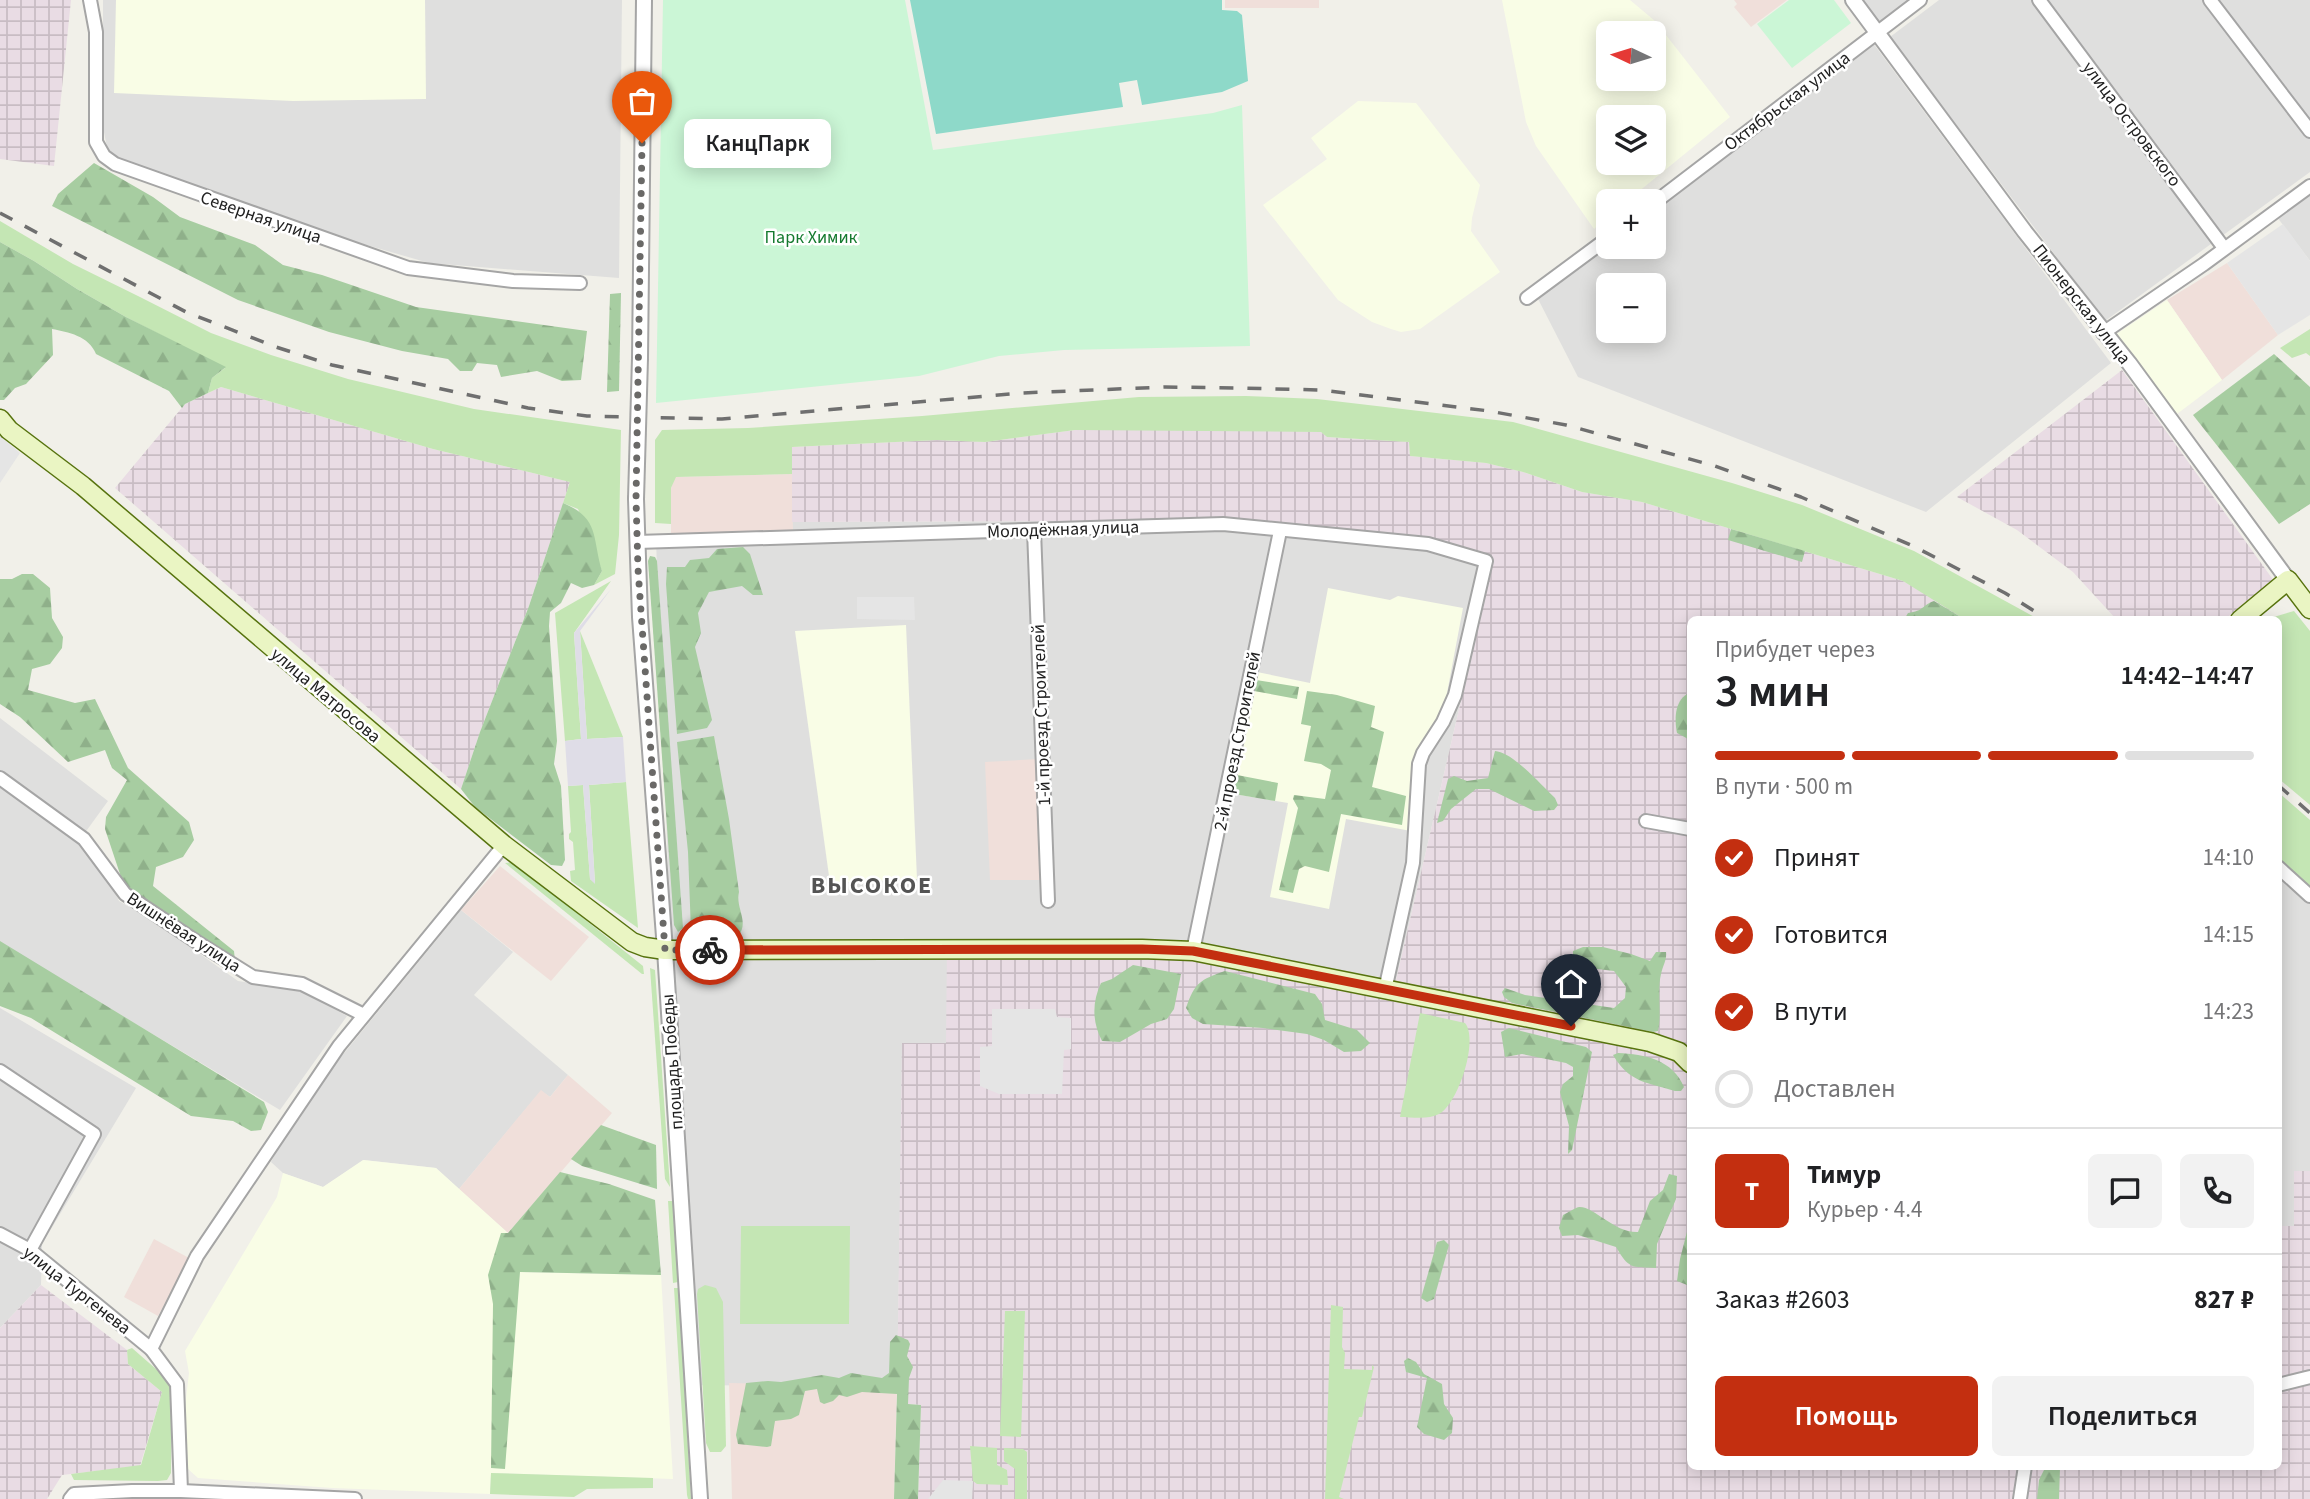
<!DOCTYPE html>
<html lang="ru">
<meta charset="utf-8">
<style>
:root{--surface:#fff;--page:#f2f2f2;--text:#202124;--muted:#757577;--line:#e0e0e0;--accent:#c32f10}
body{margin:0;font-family:"Source Sans 3",sans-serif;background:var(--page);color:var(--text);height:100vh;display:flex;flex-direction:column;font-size:26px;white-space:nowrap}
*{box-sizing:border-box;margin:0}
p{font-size:23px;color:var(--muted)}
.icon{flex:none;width:38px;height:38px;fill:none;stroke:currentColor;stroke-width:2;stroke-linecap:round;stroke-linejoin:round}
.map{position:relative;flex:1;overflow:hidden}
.details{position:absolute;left:1687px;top:616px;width:595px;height:854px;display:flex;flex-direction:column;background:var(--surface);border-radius:10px;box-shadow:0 4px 18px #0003}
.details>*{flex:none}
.needle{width:46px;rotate:274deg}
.buttons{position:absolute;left:1596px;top:21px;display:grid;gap:14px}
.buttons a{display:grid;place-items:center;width:70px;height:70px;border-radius:10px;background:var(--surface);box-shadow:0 4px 18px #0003;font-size:35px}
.pin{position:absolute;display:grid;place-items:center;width:60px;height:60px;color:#fff;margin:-72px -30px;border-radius:50% 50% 50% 0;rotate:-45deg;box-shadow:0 0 7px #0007}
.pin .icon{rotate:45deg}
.courier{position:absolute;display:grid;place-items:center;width:70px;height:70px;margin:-35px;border:5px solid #c32f10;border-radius:50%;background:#fff;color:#222;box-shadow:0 2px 9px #0007}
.bubble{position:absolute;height:49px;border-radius:10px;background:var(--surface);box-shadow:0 4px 18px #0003;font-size:23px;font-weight:600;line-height:49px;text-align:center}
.head em{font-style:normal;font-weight:600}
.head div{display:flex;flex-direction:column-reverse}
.head{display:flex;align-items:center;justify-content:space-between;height:119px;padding:0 28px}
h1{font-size:46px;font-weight:600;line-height:52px}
.bar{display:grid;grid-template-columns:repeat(4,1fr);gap:10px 7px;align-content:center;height:84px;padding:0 28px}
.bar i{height:9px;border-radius:5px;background:var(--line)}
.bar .active{background:var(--accent)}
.bar p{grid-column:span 4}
.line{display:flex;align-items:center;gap:18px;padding:0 28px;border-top:2px solid var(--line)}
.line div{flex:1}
.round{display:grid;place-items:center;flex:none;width:74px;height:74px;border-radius:10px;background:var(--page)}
ol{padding:0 28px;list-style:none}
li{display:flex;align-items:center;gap:21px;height:77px}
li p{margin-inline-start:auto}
li .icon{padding:7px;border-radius:50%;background:var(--accent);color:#fff;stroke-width:4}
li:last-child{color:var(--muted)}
li i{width:38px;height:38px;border:4px solid var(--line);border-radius:50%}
.action{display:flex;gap:14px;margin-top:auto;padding:14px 28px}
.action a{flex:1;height:80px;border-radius:10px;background:var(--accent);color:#fff;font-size:28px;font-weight:600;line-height:80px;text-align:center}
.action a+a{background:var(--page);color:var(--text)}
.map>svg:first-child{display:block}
.residential{fill:#dfdfde;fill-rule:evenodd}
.commercial{fill:#f0dfda}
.industrial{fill:url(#industrial-grid)}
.education{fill:#f9fde6;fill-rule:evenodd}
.grass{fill:#c4e6b4}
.forest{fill:url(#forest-firs)}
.park{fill:#cbf6d6}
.pitch{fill:#8ed9c9}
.parking{fill:#e5e5e5}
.plaza{fill:#dfdde7}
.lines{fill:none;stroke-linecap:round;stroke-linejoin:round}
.minor-casing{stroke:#a5a5a5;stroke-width:16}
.tertiary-casing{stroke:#a5a5a5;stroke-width:18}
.secondary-casing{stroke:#57730e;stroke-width:21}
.minor{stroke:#fff;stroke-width:12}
.tertiary{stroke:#fff;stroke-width:14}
.secondary{stroke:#eaf5c3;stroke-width:18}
.rail{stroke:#6f6f6f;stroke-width:3.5;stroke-dasharray:14 14;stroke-linecap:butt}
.tertiary-bridge-casing{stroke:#a5a5a5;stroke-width:18;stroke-linecap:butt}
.tertiary-bridge{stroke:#fff;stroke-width:14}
.done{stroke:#6a6967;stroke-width:7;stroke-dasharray:0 12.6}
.route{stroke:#c32f10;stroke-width:9}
.labels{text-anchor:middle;stroke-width:5;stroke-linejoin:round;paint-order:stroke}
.street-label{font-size:18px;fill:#212121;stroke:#fff}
.park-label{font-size:18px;fill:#157a2f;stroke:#fff}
.district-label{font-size:24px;font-weight:bold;letter-spacing:2px;fill:#545454;stroke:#fff}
</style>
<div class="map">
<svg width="2310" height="1499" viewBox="0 0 2310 1499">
<defs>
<pattern id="industrial-grid" width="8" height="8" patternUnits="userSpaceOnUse" patternTransform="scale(1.75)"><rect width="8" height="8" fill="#e9dce4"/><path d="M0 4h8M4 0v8" fill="none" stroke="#c8bcc3"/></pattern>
<pattern id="forest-firs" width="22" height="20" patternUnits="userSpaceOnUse" patternTransform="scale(1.75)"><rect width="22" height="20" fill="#a7cda1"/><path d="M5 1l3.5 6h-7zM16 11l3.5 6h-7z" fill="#8fb08a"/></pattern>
</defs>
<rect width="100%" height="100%" fill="#f1f0e9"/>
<g class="residential">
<path d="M103 0H622L619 278 429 263 339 237 205 193 124 164 108 152 103 127Z"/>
<path d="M1862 0H1910L1879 23Z"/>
<path d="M1939 0H2310V172L2105 321 1890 37Z"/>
<path d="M1873 43 2111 363 1926 512 1578 377 1537 297 1608 244V247H1654V210ZM1608 285H1654V331H1608Z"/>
<path d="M2310 192V261L2277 217Z"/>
<path d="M1149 521 1430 538 1494 559 1396 980 1311 965 1140 941 946 1043H903L897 1387 697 1385 671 948 656 540 793 534 792 522Z"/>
<path d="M0 718 108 801 79 841 110 881 119 901 155 922 238 981 303 991 347 1016 280 1110 0 943Z"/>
<path d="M2278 859 2310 888V1171H2294V1227L2278 1226Z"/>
<path d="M461 910 513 952 474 995 568 1075 550 1097 541 1091 459 1189 436 1168 364 1160 323 1187 283 1173 271 1162 283 1138 300 1118 332 1068Z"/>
<path d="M0 1008 136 1088 42 1244 41 1285 0 1328Z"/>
</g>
<g class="commercial">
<rect x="1225" y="0" width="94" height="8"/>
<path d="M1734 0H1787L1751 27 1734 7 1737 4Z"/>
<path d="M2227 263 2278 335 2222 380 2167 300Z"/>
<path d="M792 474 793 535 671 539V488L675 477Z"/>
<path d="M1038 759 1044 880H990L985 762Z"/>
<path d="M500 866 589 937 551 981 461 910Z"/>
<path d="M568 1075 612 1113 508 1233 459 1189 541 1090 550 1097Z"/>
<path d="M154 1239 189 1258 158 1316 124 1297Z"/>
<path d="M729 1383 897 1387 894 1499H732Z"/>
</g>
<g class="industrial">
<path d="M0 0H71L54 166 0 159Z"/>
<path d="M2122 370 2274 581 2225 619H2116L2073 572 2017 530 1957 497Z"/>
<path d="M221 387 433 449 570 482 529 606 480 732 461 789 115 488 185 404Z"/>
<path d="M1075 430H1272L1321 432 1327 437 1409 442 1410 456 1486 463 1523 472 1582 492 1642 502 1903 581 1971 619 1690 620V1466H2278L2279 1226H2294V1171H2310V1499H918L921 1405 908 1404 897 1394 902 1043H946L947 947 1140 941 1396 980 1494 559 1430 538 1150 521 792 522V447L937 440 985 442Z"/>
<path d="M41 1285 127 1350 128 1364 162 1392 140 1466 62 1475 47 1499H0V1328Z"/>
</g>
<g class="education">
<path d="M116 0H425L426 99 293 101 114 93Z"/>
<path d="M1502 0H1630L1655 21 1730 117 1627 201H1608V217L1594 229 1536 146 1526 122ZM1654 33V79H1608V33ZM1654 117V163H1608V117Z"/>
<path d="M1358 101 1416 103 1480 185 1472 218 1471 231 1500 272 1420 329 1401 332 1391 329 1372 322 1338 300 1263 205 1327 159 1311 138Z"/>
<path d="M2167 300 2222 380 2177 414 2115 335Z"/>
<path d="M1328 588 1390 600 1398 596 1463 608 1444 709 1422 748 1411 831 1346 819 1329 909 1270 897 1288 803 1234 794 1257 672 1310 683Z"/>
<path d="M906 625 917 879 830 883 795 631Z"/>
<path d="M363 1160 436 1168 508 1233 520 1272 661 1275 673 1479 491 1473 490 1494 332 1488 198 1478 188 1469 185 1407 189 1373 185 1351 277 1197 283 1173 323 1187Z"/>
</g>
<g class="grass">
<path d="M0 221 73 264 140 297 211 333 271 355 348 379 474 409 621 430 619 535 615 574 594 585 602 571 578 509 563 503 570 482 433 449 221 387 208 393 212 378 225 368 126 317 77 289 34 261 0 242Z"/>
<path d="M2310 329V356L2306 353 2292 358 2280 348Z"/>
<path d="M1246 396 1317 399 1513 422 1732 483 1802 505 1914 551 2038 619H1964L1903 581 1642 502 1582 492 1523 472 1486 463 1410 456 1409 442 1327 437 1321 432 1075 430 985 442 937 440 792 447V474L676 477 671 488V524L655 523V440L662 430 748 428 922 416 1139 397Z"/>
<path d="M611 581 574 633 581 739 565 741 555 613Z"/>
<path d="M2294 611 2310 631V805L2279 779 2278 620 2267 619Z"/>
<path d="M580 631 623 737 587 739Z"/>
<path d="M626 782 638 928 571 881 570 871 575 870 573 842 569 839V834L571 832 568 786 583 785 590 879 595 883 589 785Z"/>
<path d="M2278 792 2310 820V888L2279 859Z"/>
<path d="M513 862 643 966 644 974H642L505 863Z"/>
<path d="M650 968 655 970 670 1187 665 1179Z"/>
<path d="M1420 1013 1465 1023C1479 1040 1458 1104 1439 1114 1428 1120 1412 1117 1400 1117Z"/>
<path d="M668 1201H673L678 1282 673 1283Z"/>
<path d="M741 1226H850L849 1324H740Z"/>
<path d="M705 1285 716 1288 723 1302 726 1446 721 1452H710L706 1443 697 1294 698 1289Z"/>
<path d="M674 1288H679L691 1499H688L687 1495Z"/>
<path d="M1331 1305 1343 1307 1342 1347 1345 1353 1344 1369 1372 1370V1365L1374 1367 1362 1417H1359L1339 1497 1344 1499H1325Z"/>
<path d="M1005 1311H1025L1021 1437 1000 1436Z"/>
<path d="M132 1348 172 1383 171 1473 167 1480 158 1481 74 1480 71 1474 141 1465 162 1392 128 1364 127 1350Z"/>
<path d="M970 1446 997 1448V1465L1007 1470 1008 1485 977 1484 973 1481Z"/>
<path d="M1004 1448 1023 1449 1027 1452V1499H1015V1469L1004 1461Z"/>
<path d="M491 1473 653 1478V1488L587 1489 574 1497 490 1494Z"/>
</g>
<g class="forest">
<path d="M94 163 153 197 180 217 255 245 283 265 322 275 416 307 587 331 581 380 562 381 537 371 501 377 497 365 477 363 472 371H460L448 359 402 351 329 332 238 300 52 206 58 194Z"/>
<path d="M0 242 34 261 77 289 126 317 226 367 212 378 208 393 185 404 182 408 169 391 96 354C89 336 68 332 52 329L53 355 26 384 15 388 4 400H0Z"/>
<path d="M621 293 619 391 607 392 610 294Z"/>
<path d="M2274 354 2310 387V504L2279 524 2193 415Z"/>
<path d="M563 503C600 518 592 538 602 571L594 585 582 588 571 583 561 603 550 612 549 626 557 741 554 764 561 786 565 860 562 866 551 865 475 807 461 789 480 732 529 606Z"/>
<path d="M1731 529 1805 551 1802 562 1728 540Z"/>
<path d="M743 547 750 554 763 595H753L742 586 709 592 698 613 701 633 695 647 712 720 707 728 677 734 666 584 667 567H685L690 560 709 558 717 549Z"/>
<path d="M650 556 655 557 657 561 683 928 678 932 674 925 648 561Z"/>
<path d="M22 574H33L50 588 52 618 63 637 62 648 50 664 32 669 28 690 75 703 95 699 128 768 189 822 194 840 183 857 156 867 153 886 234 951 235 961 125 889 105 829 106 817 127 780 112 768 105 750 68 762 20 717 0 704V579H12Z"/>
<path d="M1934 601 1964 619 1905 618 1908 613C1924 611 1922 605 1934 601Z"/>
<path d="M1256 680 1299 687 1297 699 1254 691Z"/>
<path d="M1307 691 1337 695 1375 706 1371 727 1384 732 1372 787 1406 796 1402 825 1341 814 1329 872 1305 866 1299 869 1293 893 1279 890 1298 808 1293 799 1294 795 1325 799 1331 770 1321 764 1304 761 1311 726 1301 724Z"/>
<path d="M1690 693V740L1677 733C1674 718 1675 698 1690 693Z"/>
<path d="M714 736 729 819 739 892C735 908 750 922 738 936L701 938 691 932 688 852 677 742Z"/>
<path d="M1495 751C1513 752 1541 785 1555 798L1558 805 1554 810 1534 811 1489 789H1476L1451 809 1443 821 1437 823 1448 779 1454 776 1467 781 1488 778Z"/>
<path d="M1237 775 1278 783 1275 801 1234 794Z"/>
<path d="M0 941 264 1102 268 1112 261 1130 251 1131 233 1121 191 1116 31 1018 0 1006Z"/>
<path d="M1583 947H1603L1631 954 1650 961 1656 952H1666C1667 960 1663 965 1661 974 1657 990 1662 1017 1658 1031L1653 1032 1512 1003 1504 997 1502 992 1505 988 1525 995 1614 1008 1625 998 1626 987 1614 971 1589 968 1573 956V951Z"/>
<path d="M1133 965 1181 974 1174 1009 1167 1019 1151 1024 1120 1042 1102 1041C1092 1022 1092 1002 1101 983L1112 979Z"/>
<path d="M1225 971 1315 994 1322 1004 1325 1020 1357 1030 1370 1043 1361 1051 1344 1052 1324 1040 1307 1034 1263 1028 1203 1024 1192 1018 1186 1008C1195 982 1200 980 1225 971Z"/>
<path d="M1509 1028 1586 1047 1592 1052 1572 1150 1568 1154 1569 1126 1560 1092 1563 1084 1573 1076V1067L1566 1063 1522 1054 1505 1057 1501 1032Z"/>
<path d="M1618 1053C1645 1054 1673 1060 1684 1087L1681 1091H1675C1646 1082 1630 1083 1613 1055Z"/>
<path d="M601 1125 656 1145 657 1189 582 1166 571 1159Z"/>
<path d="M560 1172 609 1184 655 1200 661 1275 520 1272 505 1469 491 1468 493 1304 488 1275 501 1233H508Z"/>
<path d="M1669 1174 1677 1176 1676 1199 1657 1244 1656 1268C1631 1267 1629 1269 1616 1247L1578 1235 1562 1236 1559 1228 1563 1215C1568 1213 1574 1208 1579 1207 1594 1206 1614 1233 1638 1232L1650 1201 1663 1190Z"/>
<path d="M1690 1220V1283L1687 1285 1677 1281 1680 1259Z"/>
<path d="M1444 1240 1449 1245 1434 1299 1427 1302 1421 1298 1437 1242Z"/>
<path d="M896 1335 908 1340 910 1344 907 1356 913 1367 909 1378 908 1404 921 1405 918 1499H894L897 1394 862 1392 847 1397 839 1395 833 1401 824 1404 820 1402 817 1389 805 1391 799 1415 791 1419 775 1421 771 1446 767 1447 738 1444 736 1435 746 1383 768 1381 781 1382 822 1375 839 1378 851 1373 882 1378 889 1373 890 1342Z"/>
<path d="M1408 1358 1416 1362 1424 1374 1442 1384 1444 1404 1453 1418 1452 1433 1444 1440 1424 1434 1417 1427 1427 1378 1406 1372 1404 1361Z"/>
<path d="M2046 1466 2060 1467 2059 1499H2037L2039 1480Z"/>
</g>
<g class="park">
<path d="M663 0H905L933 150 1213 113 1242 105 1250 346 1064 350 999 356 919 376 656 403Z"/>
<path d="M1789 0H1834L1851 23 1792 68 1757 24Z"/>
</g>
<path class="pitch" d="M910 0H1222V10L1237 11 1242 15 1248 81 1222 92 1142 105 1137 80 1119 83 1123 107 936 134Z"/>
<g class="parking">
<path d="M2283 224 2310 261V315L2278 335 2227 263Z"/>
<path d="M0 436 20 453 0 483Z"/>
<path d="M857 597H914L915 620 857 619Z"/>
<path d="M992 1009H1055L1057 1017 1071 1018V1049L1064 1050 1062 1094H999L980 1086V1047L992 1046Z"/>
<path d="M943 1480 973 1481 972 1499H928Z"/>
</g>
<path class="plaza" d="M611 589 580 631 587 739 623 737 626 782 589 785 595 884 590 879 583 785 568 786 565 741 581 739 574 633Z"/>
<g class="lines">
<g class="minor-casing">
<g id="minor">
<path d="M90 0 96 32V142L104 156 115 164 408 268 513 281 580 283"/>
<path d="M2039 0 2224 248"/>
<path d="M2210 0 2310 131"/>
<path d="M1654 203 1920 0"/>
<path d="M1527 298 1608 238"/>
<path d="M2103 333 2204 264 2310 186"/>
<path d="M1034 530 1048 901"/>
<path d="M637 542 1223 524 1428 544 1486 561 1455 695 1443 722 1423 753 1419 764 1413 863 1385 990"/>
<path d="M0 778 84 839 125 894 197 942 253 977 302 984 364 1015"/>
<path d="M1646 821 1690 829"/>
<path d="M2278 867 2310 896"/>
<path d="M1193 951 1280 531"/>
<path d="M0 1071 94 1134 30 1250"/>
<path d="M0 1234 30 1250 151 1349"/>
<path d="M2278 1385 2310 1377"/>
<path d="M181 1491 177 1384 151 1349 197 1256 339 1046 504 845"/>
<path d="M70 1499 74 1494 132 1491H181L355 1499"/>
<path d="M2020 1499 2025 1466"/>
</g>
</g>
<g class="tertiary-casing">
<g id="tertiary">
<path d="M1853 0 2025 232 2129 363 2288 580"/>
<path d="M640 358 644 0"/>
<path d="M636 499 640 617 665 950 700 1499"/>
</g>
</g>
<g class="secondary-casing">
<g id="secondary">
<path d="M0 419 9 430 83 486 504 845 632 942 645 947 665 950 1142 949 1193 951 1650 1042 1679 1052 1690 1063"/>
<path d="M2240 620 2288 580 2310 609"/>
</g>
</g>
<use href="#minor" class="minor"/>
<use href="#tertiary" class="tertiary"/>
<use href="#secondary" class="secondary"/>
<g class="rail">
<path d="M0 213 186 312 276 347 332 365 528 408 587 416 722 419 1022 393 1165 387 1239 388 1322 390 1489 411 1566 425 1715 466 1801 497 1913 546 2005 593 2049 620"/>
<path d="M2278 785 2310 813"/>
</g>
<g class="tertiary-bridge-casing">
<path id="tertiary-bridge" d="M636 499 640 358"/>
</g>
<use href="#tertiary-bridge" class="tertiary-bridge"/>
</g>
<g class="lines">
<path class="done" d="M642 143 636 499 638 569 665 950H710"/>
<path class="route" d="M710 950 1142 949 1193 951 1571 1026"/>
</g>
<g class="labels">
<g class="street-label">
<text transform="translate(1787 101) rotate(-37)" y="6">Октябрьская улица</text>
<text transform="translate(2132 124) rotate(53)" y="6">улица Островского</text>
<text transform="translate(261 217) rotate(19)" y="6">Северная улица</text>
<text transform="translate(2082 304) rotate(52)" y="6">Пионерская улица</text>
<text transform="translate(1063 529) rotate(-2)" y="6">Молодёжная улица</text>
<text transform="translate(326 695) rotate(40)" y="6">улица Матросова</text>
<text transform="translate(1041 715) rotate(-92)" y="6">1-й проезд Строителей</text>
<text transform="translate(1237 741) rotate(-79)" y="6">2-й проезд Строителей</text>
<text transform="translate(184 932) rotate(33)" y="6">Вишнёвая улица</text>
<text transform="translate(672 1062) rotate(-94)" y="6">площадь Победы</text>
<text transform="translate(77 1290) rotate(38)" y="6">улица Тургенева</text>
</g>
<g class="park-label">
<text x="811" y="243">Парк Химик</text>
</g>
<g class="district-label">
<text x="872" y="893">ВЫСОКОЕ</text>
</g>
</g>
</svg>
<div class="buttons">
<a><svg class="needle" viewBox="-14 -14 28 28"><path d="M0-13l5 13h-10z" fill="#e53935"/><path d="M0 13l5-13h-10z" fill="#757577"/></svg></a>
<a><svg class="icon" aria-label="layers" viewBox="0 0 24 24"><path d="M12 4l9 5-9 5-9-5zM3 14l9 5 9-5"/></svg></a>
<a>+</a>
<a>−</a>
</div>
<div class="pin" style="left:642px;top:143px;background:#ea580c"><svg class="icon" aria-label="bag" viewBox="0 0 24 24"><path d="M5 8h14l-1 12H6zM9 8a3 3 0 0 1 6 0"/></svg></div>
<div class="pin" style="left:1571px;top:1026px;background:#1f2937"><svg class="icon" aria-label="home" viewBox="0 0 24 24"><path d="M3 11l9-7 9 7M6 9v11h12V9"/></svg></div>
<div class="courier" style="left:710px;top:950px"><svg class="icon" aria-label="bike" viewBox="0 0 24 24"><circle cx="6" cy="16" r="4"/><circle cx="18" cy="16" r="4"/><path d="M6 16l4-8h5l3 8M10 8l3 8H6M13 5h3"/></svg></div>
<div class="bubble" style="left:684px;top:119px;width:147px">КанцПарк</div>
<section class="details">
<div class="head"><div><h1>3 мин</h1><p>Прибудет через</p></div><em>14:42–14:47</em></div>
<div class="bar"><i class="active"></i><i class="active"></i><i class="active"></i><i></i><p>В пути · 500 m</p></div>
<ol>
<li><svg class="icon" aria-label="check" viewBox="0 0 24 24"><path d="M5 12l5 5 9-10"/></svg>Принят<p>14:10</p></li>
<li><svg class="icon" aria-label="check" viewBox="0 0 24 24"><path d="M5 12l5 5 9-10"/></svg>Готовится<p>14:15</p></li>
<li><svg class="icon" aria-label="check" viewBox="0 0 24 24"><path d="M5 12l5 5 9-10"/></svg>В пути<p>14:23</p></li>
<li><i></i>Доставлен</li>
</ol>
<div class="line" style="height:126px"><b class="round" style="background:var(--accent);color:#fff">Т</b><div><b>Тимур</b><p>Курьер · 4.4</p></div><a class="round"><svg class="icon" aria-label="chat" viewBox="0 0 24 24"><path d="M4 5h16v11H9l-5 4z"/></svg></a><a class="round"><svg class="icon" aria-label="phone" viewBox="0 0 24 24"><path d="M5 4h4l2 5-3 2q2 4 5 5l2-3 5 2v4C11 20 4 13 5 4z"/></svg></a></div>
<div class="line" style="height:91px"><div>Заказ #2603</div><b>827 ₽</b></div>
<div class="action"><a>Помощь</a><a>Поделиться</a></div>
</section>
</div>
